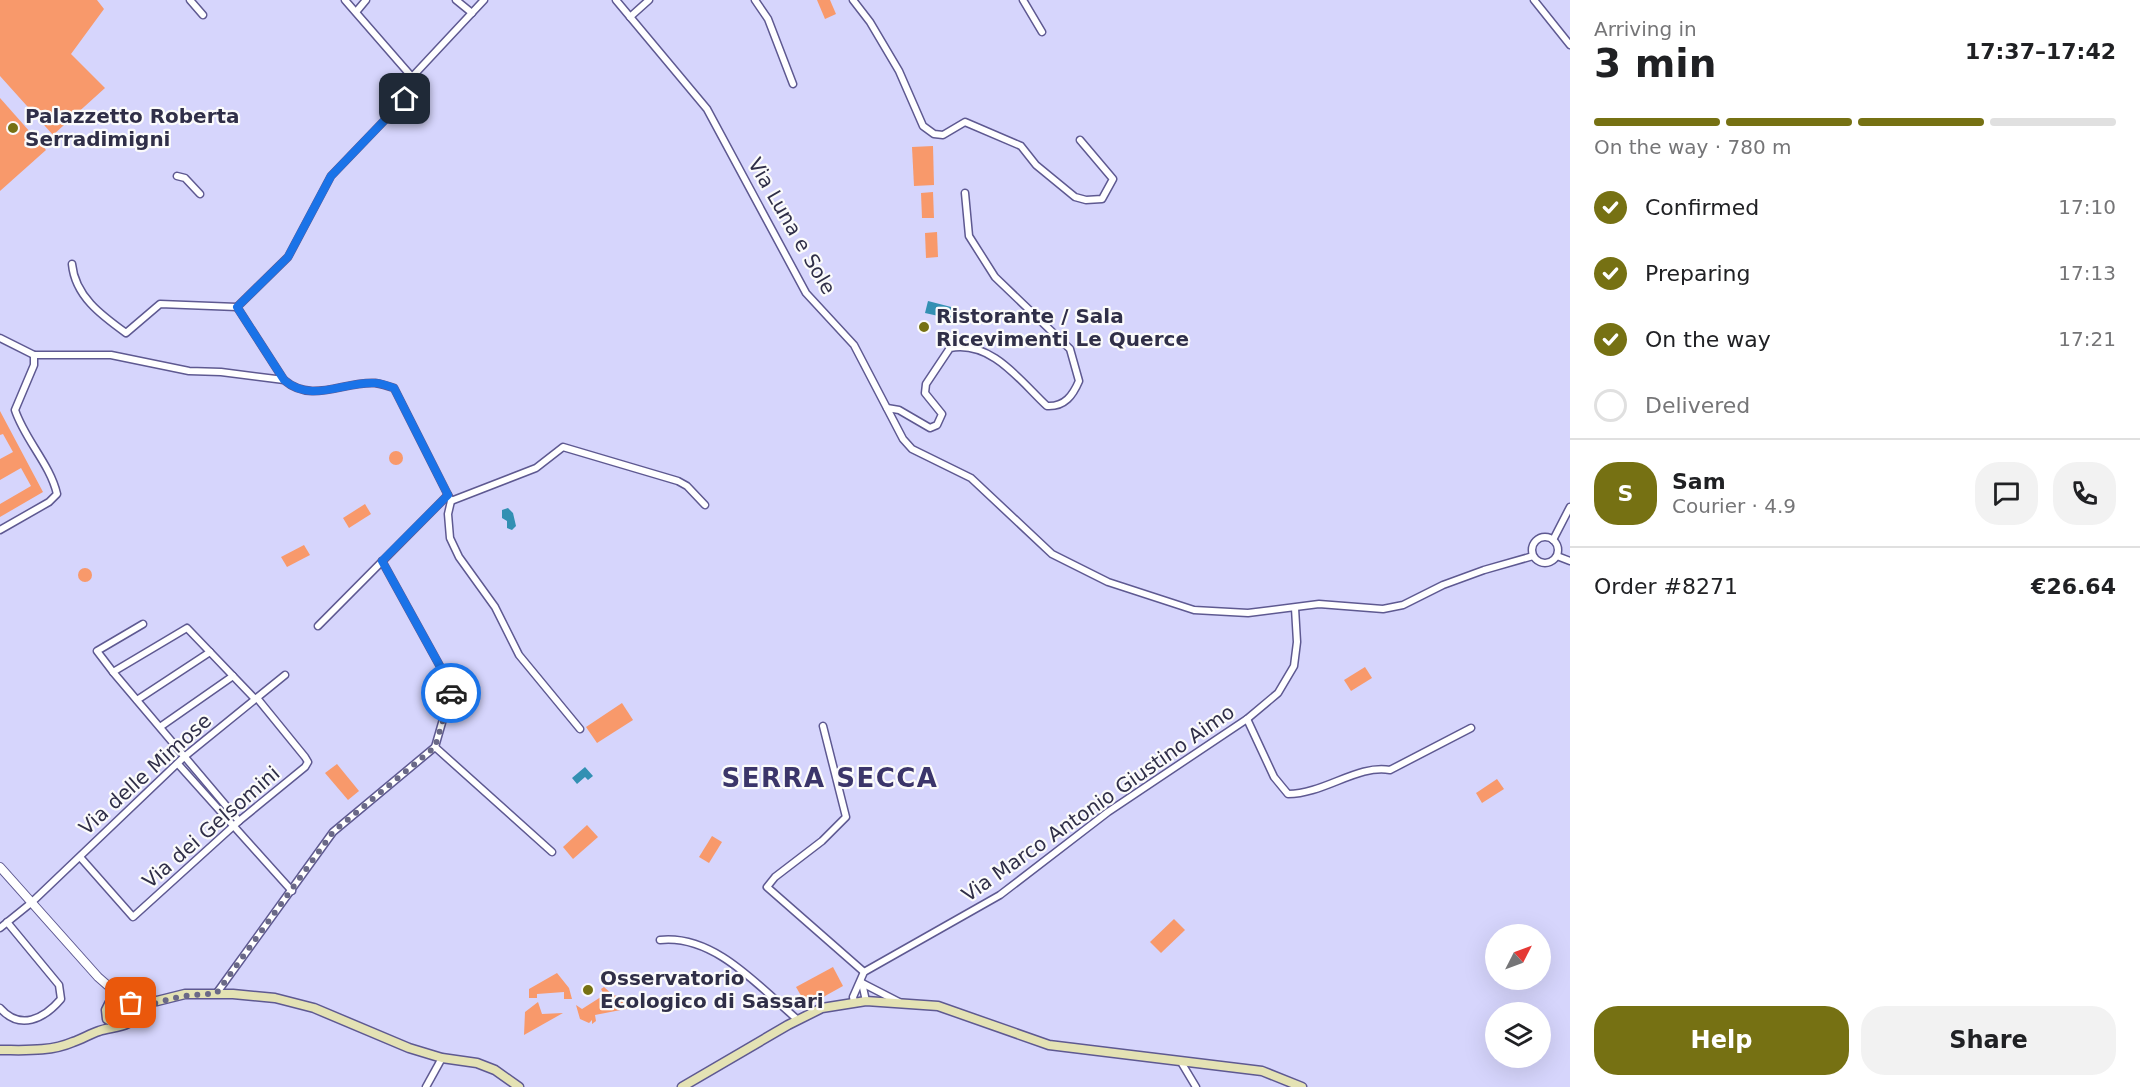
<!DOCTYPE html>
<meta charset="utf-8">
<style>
:root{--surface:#fff;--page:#f2f2f2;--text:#202124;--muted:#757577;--line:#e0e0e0;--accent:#767113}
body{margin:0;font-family:"DejaVu Sans",sans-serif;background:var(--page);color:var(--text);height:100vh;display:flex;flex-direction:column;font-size:22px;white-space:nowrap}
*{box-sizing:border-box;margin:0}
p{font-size:20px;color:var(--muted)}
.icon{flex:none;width:33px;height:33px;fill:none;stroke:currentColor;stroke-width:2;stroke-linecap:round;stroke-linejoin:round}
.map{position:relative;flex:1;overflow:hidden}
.panel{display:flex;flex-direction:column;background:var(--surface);width:570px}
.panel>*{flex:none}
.needle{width:39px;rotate:48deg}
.tools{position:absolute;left:1485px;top:924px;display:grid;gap:12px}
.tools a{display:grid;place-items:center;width:66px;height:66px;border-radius:50%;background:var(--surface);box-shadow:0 6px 24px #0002;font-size:30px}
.pin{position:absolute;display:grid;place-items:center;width:51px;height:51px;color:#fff;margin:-26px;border-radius:12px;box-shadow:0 3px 9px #0006}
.courier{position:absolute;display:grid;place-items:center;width:60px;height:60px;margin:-30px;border:4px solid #1a73e8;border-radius:50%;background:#fff;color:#222;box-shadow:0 2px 8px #0007}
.headline em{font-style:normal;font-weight:700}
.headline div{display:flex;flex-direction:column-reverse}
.headline{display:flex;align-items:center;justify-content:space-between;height:102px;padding:0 24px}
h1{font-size:39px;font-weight:700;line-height:45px}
.bar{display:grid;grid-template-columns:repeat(4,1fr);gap:9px 6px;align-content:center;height:72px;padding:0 24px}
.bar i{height:8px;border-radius:4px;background:var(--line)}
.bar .selected{background:var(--accent)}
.bar p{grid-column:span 4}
.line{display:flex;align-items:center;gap:15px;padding:0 24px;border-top:2px solid var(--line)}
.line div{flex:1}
.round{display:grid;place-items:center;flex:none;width:63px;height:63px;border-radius:24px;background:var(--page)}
ol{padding:0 24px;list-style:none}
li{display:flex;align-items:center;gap:18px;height:66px}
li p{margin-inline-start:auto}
li .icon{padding:6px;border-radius:50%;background:var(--accent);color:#fff;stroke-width:4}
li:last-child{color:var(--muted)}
li i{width:33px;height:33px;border:3px solid var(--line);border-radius:50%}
.cta{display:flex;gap:12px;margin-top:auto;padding:12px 24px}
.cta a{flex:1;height:69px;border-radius:24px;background:var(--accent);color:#fff;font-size:24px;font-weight:700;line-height:69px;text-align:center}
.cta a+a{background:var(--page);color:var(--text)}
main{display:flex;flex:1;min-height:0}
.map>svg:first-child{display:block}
.green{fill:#f8996b}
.water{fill:#3390b3}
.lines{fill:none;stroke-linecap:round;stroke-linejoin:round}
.minor-casing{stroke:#5e5991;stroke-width:9}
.tertiary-casing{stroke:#5e5991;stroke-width:10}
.secondary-casing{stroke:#5e5991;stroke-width:11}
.minor{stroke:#fff;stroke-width:6}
.tertiary{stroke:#fff;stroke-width:8}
.secondary{stroke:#e4e2b4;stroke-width:8}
.done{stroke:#6a6987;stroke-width:6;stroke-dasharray:0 10.8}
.route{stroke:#1a73e8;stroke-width:8}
.poi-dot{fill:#767113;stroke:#fbfbfb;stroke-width:2}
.labels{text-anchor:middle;stroke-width:4.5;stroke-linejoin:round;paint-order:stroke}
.poi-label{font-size:20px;font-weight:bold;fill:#302f48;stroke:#fbfbfb;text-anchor:start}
.street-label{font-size:20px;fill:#302f48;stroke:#fbfbfb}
.district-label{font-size:26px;font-weight:bold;letter-spacing:1.5px;fill:#3b356a;stroke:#fbfbfb}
</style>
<main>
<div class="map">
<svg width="1570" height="1087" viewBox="0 0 1570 1087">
<rect width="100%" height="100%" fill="#d6d5fc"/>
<g class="green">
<path d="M0 0H97L104 9 71 54 105 88 53 135 0 76Z"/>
<path d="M817 0H830L836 14 825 19Z"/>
<path d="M0 98 46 150 0 191Z"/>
<path d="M933 146 934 185 914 186 912 147Z"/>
<path d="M933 192 934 218H922L921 193Z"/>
<path d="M937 232 938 257 926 258 925 233Z"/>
<path d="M0 411 43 492 0 517V504L31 486 21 468 0 480V459L13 452 3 434 0 435Z"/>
<circle cx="396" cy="458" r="7"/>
<path d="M365 504 371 514 349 528 343 518Z"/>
<path d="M304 545 310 555 287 567 281 557Z"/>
<circle cx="85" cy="575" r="7"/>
<path d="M1365 667 1372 678 1351 691 1344 680Z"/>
<path d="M622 703 633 720 597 743 586 727Z"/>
<path d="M337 764 359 791 348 800 325 773Z"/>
<path d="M1497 779 1504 789 1482 803 1476 793Z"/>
<path d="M587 825 598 837 573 859 563 847Z"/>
<path d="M712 836 722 842 709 863 699 857Z"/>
<path d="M1174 919 1185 930 1161 953 1150 942Z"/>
<path d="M833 967 843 986 807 1006 796 987Z"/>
<path d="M557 973 569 988 572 999H564V992L537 994V998H529V989Z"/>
<path d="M604 987 613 995 632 1000 636 1007 595 1015 596 1021 592 1024V1020L589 1023 580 1019 576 1005 582 1009 604 995 601 989Z"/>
<path d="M538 1002 542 1014 563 1013 524 1035 525 1012Z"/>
</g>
<g class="water">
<path d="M928 301 955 308 952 319 925 313Z"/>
<path d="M508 508 513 513 516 526 512 530 507 528V521L502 518V510Z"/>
<path d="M585 767 593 776 588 780 585 777 577 784 572 778Z"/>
</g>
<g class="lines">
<g class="minor-casing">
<g id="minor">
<path d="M190 0 203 15"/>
<path d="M345 0 412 77 484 0"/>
<path d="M456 0 472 13"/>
<path d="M616 0 707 109 806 293 854 345 903 439 912 449 971 478 1052 554 1108 582 1194 610 1248 613 1319 604 1383 609 1403 605 1443 585 1484 570 1533 556"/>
<path d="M755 0 768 19 793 84"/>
<path d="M853 0 870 22 899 71 923 126 934 134 943 135 965 122 1021 146 1036 165 1075 197 1086 200 1102 199 1113 179 1080 140"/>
<path d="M1023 0 1042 32"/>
<path d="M1534 0 1570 45"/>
<path d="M356 12 366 0"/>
<path d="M630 17 649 0"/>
<path d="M177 176 185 178 200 194"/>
<path d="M72 264C75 296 101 315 126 333L160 304 237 307"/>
<path d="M0 338 34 355H111L189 371 221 372 284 380C312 404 343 381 375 383 381 384 388 386 394 388L451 501 536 468 563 447 678 481 687 486 705 505"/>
<path d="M284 380 237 307 288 257 331 176 405 99"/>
<path d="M887 408 899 410 930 428 937 425 942 414 925 393 926 384 950 348C992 340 1021 382 1047 406 1065 407 1073 395 1079 381L1070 349 995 277 969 236 965 193"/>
<path d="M451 501 448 514 450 538 459 557 495 607 519 655 580 729"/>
<path d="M0 530 49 502 57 494C50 464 25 440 15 410L34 365V355"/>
<circle cx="1545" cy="550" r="13"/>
<path d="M1553 540 1570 507"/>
<path d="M1557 556 1570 561"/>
<path d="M318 626 448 495"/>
<path d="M113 672 97 651 143 624"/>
<path d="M137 700 210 652"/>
<path d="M1247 719 1274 777 1288 794C1324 794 1358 764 1390 770L1471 728"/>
<path d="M823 726 846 817 822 841 775 877 767 887 864 972"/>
<path d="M160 727 233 676"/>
<path d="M435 747 552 852"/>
<path d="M178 764 292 891"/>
<path d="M239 821 113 672 187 628 255 699"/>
<path d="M80 857 133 917 239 821 305 767 308 762 305 757 257 698"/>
<path d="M0 928 31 903 184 757 285 675"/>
<path d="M660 940C715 934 760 988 798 1020"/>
<path d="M862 983 899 1002"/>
<path d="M862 983 866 1001"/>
<path d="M216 994 333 832 435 747 452 688 382 561"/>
<path d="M854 1002 853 997 864 972 1000 895 1108 812 1247 719 1278 693 1294 666 1297 642 1295 608"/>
<path d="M0 1008C20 1031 44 1019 61 999L59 985 7 922"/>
<path d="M1181 1062 1196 1087"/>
<path d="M426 1087 442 1058"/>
</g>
</g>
<g class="tertiary-casing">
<path id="tertiary" d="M0 867 98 977 122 998"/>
</g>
<g class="secondary-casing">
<g id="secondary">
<path d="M131 1003 157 1001 185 994H233L275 998 314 1008 409 1048 442 1058 477 1063 495 1070 519 1087"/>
<path d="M0 1050C24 1050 50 1052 73 1042 82 1039 90 1034 99 1031 111 1026 136 1029 134 1010 133 1003 128 1000 122 998L110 1002 106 1010 107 1019 118 1026"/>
<path d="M682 1087 788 1025 822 1008 866 1001 938 1006 1049 1045 1262 1071 1302 1087"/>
</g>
</g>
<use href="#minor" class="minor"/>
<use href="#tertiary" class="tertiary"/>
<use href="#secondary" class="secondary"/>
</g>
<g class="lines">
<path class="done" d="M131 1003 134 1012C162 999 185 994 216 994L333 832 435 747 451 693"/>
<path class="route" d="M405 99 331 176 288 257 237 307 284 380C312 404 343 381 375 383 381 383 388 386 394 388L448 495 382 561 452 688 451 693"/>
</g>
<g class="poi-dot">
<circle cx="13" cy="128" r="6"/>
<circle cx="924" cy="327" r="6"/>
<circle cx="588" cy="990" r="6"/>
</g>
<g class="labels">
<g class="poi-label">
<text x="25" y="123">Palazzetto Roberta<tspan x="25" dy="23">Serradimigni</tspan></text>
<text x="936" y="323">Ristorante / Sala<tspan x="936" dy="23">Ricevimenti Le Querce</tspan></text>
<text x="600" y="985">Osservatorio<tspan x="600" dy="23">Ecologico di Sassari</tspan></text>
</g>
<g class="street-label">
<text transform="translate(792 226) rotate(60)" y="7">Via Luna e Sole</text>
<text transform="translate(145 774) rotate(-42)" y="7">Via delle Mimose</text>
<text transform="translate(1098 803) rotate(-35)" y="7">Via Marco Antonio Giustino Aimo</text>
<text transform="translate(211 827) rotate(-41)" y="7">Via dei Gelsomini</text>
</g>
<g class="district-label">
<text x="830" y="787">SERRA SECCA</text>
</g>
</g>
</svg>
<div class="tools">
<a><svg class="needle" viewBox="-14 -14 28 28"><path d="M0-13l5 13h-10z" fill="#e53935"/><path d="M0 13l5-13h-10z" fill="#757577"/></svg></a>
<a><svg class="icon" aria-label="layers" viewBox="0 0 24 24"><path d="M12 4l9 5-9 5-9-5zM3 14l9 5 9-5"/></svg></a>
</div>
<div class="pin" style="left:131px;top:1003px;background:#ea580c"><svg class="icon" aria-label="bag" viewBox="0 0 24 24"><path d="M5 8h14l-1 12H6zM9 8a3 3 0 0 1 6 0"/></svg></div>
<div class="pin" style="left:405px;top:99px;background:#1f2937"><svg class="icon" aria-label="home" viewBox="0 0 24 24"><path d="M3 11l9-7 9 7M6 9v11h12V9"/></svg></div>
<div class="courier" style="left:451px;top:693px"><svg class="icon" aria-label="car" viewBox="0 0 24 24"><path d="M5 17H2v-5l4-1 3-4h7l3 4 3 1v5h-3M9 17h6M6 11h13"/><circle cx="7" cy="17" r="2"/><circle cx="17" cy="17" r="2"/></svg></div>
</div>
<section class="panel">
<div class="headline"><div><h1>3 min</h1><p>Arriving in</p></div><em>17:37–17:42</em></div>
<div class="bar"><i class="selected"></i><i class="selected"></i><i class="selected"></i><i></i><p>On the way · 780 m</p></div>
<ol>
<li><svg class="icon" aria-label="check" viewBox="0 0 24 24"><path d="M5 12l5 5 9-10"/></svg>Confirmed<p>17:10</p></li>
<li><svg class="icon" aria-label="check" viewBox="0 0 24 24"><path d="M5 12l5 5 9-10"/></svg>Preparing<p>17:13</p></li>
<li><svg class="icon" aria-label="check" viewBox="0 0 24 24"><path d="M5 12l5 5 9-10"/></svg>On the way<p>17:21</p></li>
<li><i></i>Delivered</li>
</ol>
<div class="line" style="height:108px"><b class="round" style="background:var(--accent);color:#fff">S</b><div><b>Sam</b><p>Courier · 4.9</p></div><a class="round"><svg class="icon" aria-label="chat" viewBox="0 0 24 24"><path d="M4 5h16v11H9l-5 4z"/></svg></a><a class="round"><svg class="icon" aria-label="phone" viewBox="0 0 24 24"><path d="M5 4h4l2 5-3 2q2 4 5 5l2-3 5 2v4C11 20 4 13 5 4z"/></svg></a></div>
<div class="line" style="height:78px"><div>Order #8271</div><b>€26.64</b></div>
<div class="cta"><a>Help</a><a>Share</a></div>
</section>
</main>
